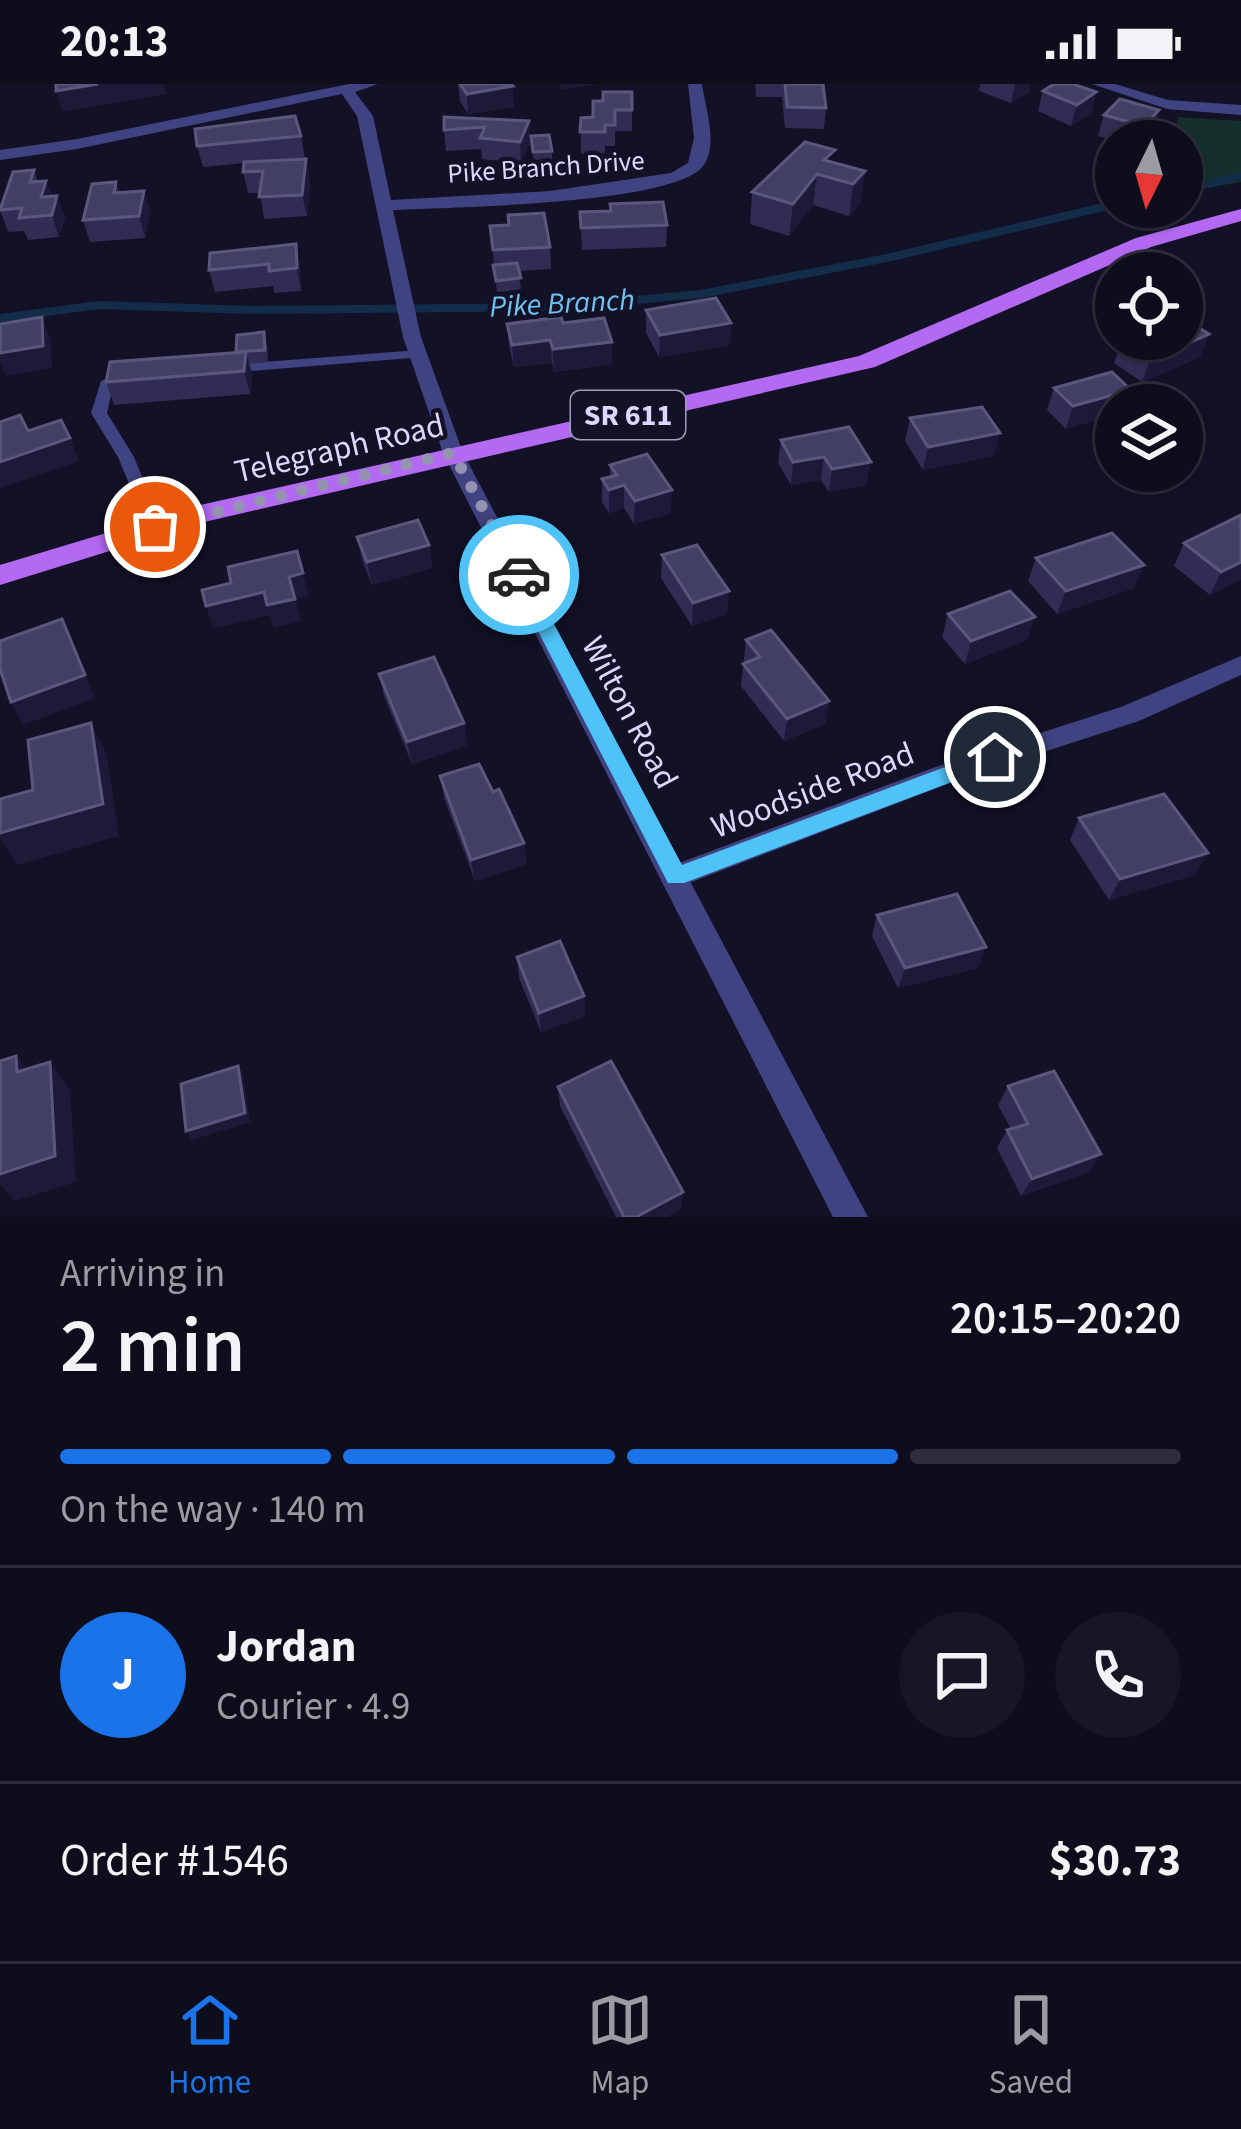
<!DOCTYPE html>
<meta charset="utf-8">
<style>
:root{--surface:#0e0d1c;--page:#171625;--text:#f1f3f6;--muted:#9b9ca3;--line:#2e2d3b;--accent:#1a73e8}
body{margin:0;font-family:"Source Sans 3",sans-serif;background:var(--page);color:var(--text);height:100vh;display:flex;flex-direction:column;font-size:45px;white-space:nowrap}
*{box-sizing:border-box;margin:0}
p{font-size:39px;color:var(--muted)}
.icon{flex:none;width:66px;height:66px;fill:none;stroke:currentColor;stroke-width:2;stroke-linecap:round;stroke-linejoin:round}
.map{position:relative;height:1133px;overflow:hidden}
.panel{display:flex;flex-direction:column;background:var(--surface);flex:1}
.panel>*{flex:none}
.needle{width:78px;rotate:185deg}
.tools{position:absolute;left:1095px;top:36px;display:grid;gap:24px}
.tools a{display:grid;place-items:center;width:108px;height:108px;border-radius:50%;background:var(--surface);box-shadow:0 3px 9px #0004,0 0 0 3px var(--line);font-size:60px}
.pin{position:absolute;display:grid;place-items:center;width:102px;height:102px;color:#fff;margin:-51px;border:6px solid #fff;border-radius:50%;box-shadow:0 3px 12px #0007}
.courier{position:absolute;display:grid;place-items:center;width:120px;height:120px;margin:-60px;border:9px solid #4fc3f7;border-radius:50%;background:#fff;color:#222;box-shadow:0 3px 15px #0007}
.headline em{font-style:normal;font-weight:600}
.headline div{display:flex;flex-direction:column-reverse}
.headline{display:flex;align-items:center;justify-content:space-between;height:204px;padding:0 60px}
h1{font-size:78px;font-weight:600;line-height:90px}
.bar{display:grid;grid-template-columns:repeat(4,1fr);gap:18px 12px;align-content:center;height:144px;padding:0 60px}
.bar i{height:15px;border-radius:9px;background:var(--line)}
.bar .current{background:var(--accent)}
.bar p{grid-column:span 4}
.line{display:flex;align-items:center;gap:30px;padding:0 60px;border-top:3px solid var(--line)}
.line div{flex:1}
.round{display:grid;place-items:center;flex:none;width:126px;height:126px;border-radius:63px;background:var(--page)}
.status{display:flex;justify-content:space-between;align-items:center;height:84px;padding:0 60px;background:var(--surface);direction:ltr}
.status svg{height:33px;fill:currentColor}
.dock{display:flex;justify-content:space-around;align-items:center;height:168px;border-top:3px solid var(--line);background:var(--surface);font-size:33px;color:var(--muted)}
.dock a{display:grid;justify-items:center;gap:6px}
.dock .current{color:var(--accent)}
.map>svg:first-child{display:block}
.green{fill:#15302c}
.lines{fill:none;stroke-linecap:round;stroke-linejoin:round}
.stream{stroke:#132c49;stroke-width:8}
.service{fill:#404381;fill-rule:evenodd}
.minor{fill:#404381;fill-rule:evenodd}
.tertiary{fill:#404381;fill-rule:evenodd}
.primary{fill:#b469f3;fill-rule:evenodd}
.wall{fill:#302c53}
.shaded-wall{fill:#1d1939}
.building{fill:#423f65;stroke:#5a577d;stroke-width:3}
.route{fill:#4fc3f7}
.done{stroke:#9493b1;stroke-width:12;stroke-dasharray:0 21.6}
.labels{text-anchor:middle;stroke-width:9;stroke-linejoin:round;paint-order:stroke}
.far-street-label{font-size:27px;fill:#dad9fc;stroke:#131126}
.far-water-label{font-size:30px;font-style:italic;fill:#6fc2f4;stroke:#131126}
.shield{fill:#131126;stroke:#9e9dbc;stroke-width:3}
.shield-label{font-size:30px;font-weight:bold;fill:#dad9fc}
.street-label{font-size:33px;fill:#dad9fc;stroke:#131126}
</style>
<div class="status"><b>20:13</b><svg viewBox="0 0 49 12"><path d="M0 12V9h3v3zM5 12V6h3v6zM10 12V3h3v9zM15 12V0h3v12zM26 1h20v11H26zM47 4h2v5h-2z"/></svg></div>
<div class="map">
<svg width="1241" height="1133" viewBox="0 0 1241 1133">
<rect width="100%" height="100%" fill="#131126"/>
<path class="green" d="M1178 33 1241 37V98L1182 108V57H1174Z"/>
<g class="lines">
<g class="stream">
<path d="M1182 106 1241 92"/>
<path d="M0 234 99 221 253 226 559 223 701 210 887 174 1116 120"/>
</g>
<g class="service">
<path d="M419 266 426 270 424 273 226 289 219 285 226 281Z"/>
<path d="M127 286 134 290 113 302 107 329 134 373 163 443 155 449 147 443 118 373 91 329 101 297Z"/>
</g>
<g class="minor">
<path d="M349 0H378L355 8 373 32 391 116 550 107 671 89 688 79 694 54 688 0H702C705 23 719 61 703 82 673 121 448 123 393 126L421 253 463 369 460 374 453 376 443 369 403 253 357 32 342 10 77 65 0 76V66L77 55Z"/>
<path d="M1092 0H1115L1168 16 1241 21V31L1167 25Z"/>
<path d="M1241 572V591L1139 637 958 696 676 804 666 800 662 792 666 784 941 681 1121 623Z"/>
</g>
<path class="tertiary" d="M453 362 463 369 868 1133H833L443 369Z"/>
<path class="primary" d="M1241 125V137L1151 163 875 283 200 439 0 501V481L196 422 859 272 1136 154Z"/>
</g>
<g class="wall">
<path d="M458 0H511L514 23 468 30 460 17Z"/>
<path d="M755 0H823L826 24 824 45 785 44 782 13H756Z"/>
<path d="M980 0H1031L1029 8 1011 19 979 7Z"/>
<path d="M1043 7 1096 8 1091 29 1071 42 1038 27Z"/>
<path d="M632 8V47H615V62H605V69L581 70V34L593 33 603 17Z"/>
<path d="M1159 26 1153 47 1143 57H1116L1098 52 1104 31Z"/>
<path d="M529 37 530 58 521 79 482 75 481 65 446 67 444 46Z"/>
<path d="M301 52 305 74 276 76 306 75 310 96 307 132 264 135 260 109H248L243 88 244 79 203 83 197 62Z"/>
<path d="M531 52 552 67V78H534Z"/>
<path d="M833 79 865 87 860 119 849 132 813 121 789 152 750 140 752 108Z"/>
<path d="M34 86 38 98 46 97 52 113 57 112 65 134 59 153 28 156 24 147 8 148 0 126Z"/>
<path d="M116 98 119 108 144 107 150 128 145 154 90 158 83 136Z"/>
<path d="M580 128 667 141 666 163 582 166Z"/>
<path d="M490 142 550 163 551 185 519 187 521 206 497 208Z"/>
<path d="M296 160 300 182 301 207 274 209 273 202 215 208 209 186Z"/>
<path d="M646 226 731 239 730 261 659 273 646 249Z"/>
<path d="M563 239 612 280 554 288 552 279 514 283 509 262 507 240Z"/>
<path d="M1122 256 1200 273 1142 298 1114 279Z"/>
<path d="M267 260 268 278 249 280 252 290 250 310 114 321 106 298Z"/>
<path d="M1054 304 1131 306 1126 321H1116L1066 345 1047 326Z"/>
<path d="M910 334 994 372 923 386 905 357Z"/>
<path d="M849 343 866 401 829 408 821 396 791 401 778 379 781 356Z"/>
<path d="M610 381 671 429 634 440 624 424 609 429 602 418V395L610 393Z"/>
<path d="M357 453 429 461 432 484 372 501 362 476Z"/>
<path d="M1184 459 1241 495 1210 511 1174 482Z"/>
<path d="M662 471 727 530 692 542 661 494Z"/>
<path d="M1036 474 1134 504 1057 530 1028 497Z"/>
<path d="M948 530 1035 533 1027 556 965 580 942 553Z"/>
<path d="M746 556 829 617 825 640 784 657 741 602Z"/>
<path d="M379 590 464 639 467 662 412 680 384 612Z"/>
<path d="M440 692 493 708 524 759 526 780 475 797 444 714Z"/>
<path d="M1079 734 1195 791 1109 816 1070 756Z"/>
<path d="M877 831 978 884 898 904 872 852Z"/>
<path d="M517 873 584 912 585 932 541 948 519 894Z"/>
<path d="M1008 1002 1089 1088 1021 1112 997 1064 1007 1046 1011 1045 998 1021Z"/>
<path d="M558 1003 683 1108 681 1125 666 1133H616L560 1022Z"/>
</g>
<g class="shaded-wall">
<path d="M98 0H164L166 10 63 28 56 7Z"/>
<path d="M560 0H597L560 6Z"/>
<path d="M1015 0H1031L1029 8 1011 19Z"/>
<path d="M513 2 514 23 468 30 467 10Z"/>
<path d="M1096 8 1091 29 1071 42 1077 21Z"/>
<path d="M1159 26 1153 47 1143 57H1139L1144 42Z"/>
<path d="M529 37 530 58 521 79 520 58Z"/>
<path d="M306 75 310 96 307 132 302 111Z"/>
<path d="M865 87 860 119 849 132 853 100Z"/>
<path d="M817 90 813 121 789 152 793 120Z"/>
<path d="M46 97 54 119 41 113Z"/>
<path d="M144 107 150 128 145 154 139 132Z"/>
<path d="M57 112 65 134 59 153 52 131Z"/>
<path d="M296 160 300 182 301 207 297 184Z"/>
<path d="M42 233 51 256 52 284 6 292 0 277V269Z"/>
<path d="M731 239 730 261 659 273 660 251Z"/>
<path d="M1209 250 1200 273 1142 298 1150 276Z"/>
<path d="M550 256 552 279 514 283 512 261Z"/>
<path d="M612 258V280L554 288 553 265Z"/>
<path d="M246 268 252 290 250 310 244 287Z"/>
<path d="M1131 306 1126 321H1116V331L1066 345 1073 322Z"/>
<path d="M1000 349 994 372 923 386 928 363Z"/>
<path d="M70 354 79 377 0 404V378Z"/>
<path d="M824 373 821 396 791 401 793 378Z"/>
<path d="M871 378 866 401 829 408 832 385Z"/>
<path d="M624 401V424L609 429V406Z"/>
<path d="M672 406 671 429 634 440 635 417Z"/>
<path d="M429 461 432 484 372 501 367 478Z"/>
<path d="M1241 478V495L1210 511 1221 488Z"/>
<path d="M1144 481 1134 504 1057 530 1066 507Z"/>
<path d="M303 489 309 512 295 515 289 493Z"/>
<path d="M729 507 727 530 692 542 693 519Z"/>
<path d="M264 508 295 515 301 537 274 544 270 531 213 545 206 522Z"/>
<path d="M1035 533 1027 556 965 580 971 557Z"/>
<path d="M62 535 95 614 23 641 11 618Z"/>
<path d="M829 617 825 640 784 657 787 635Z"/>
<path d="M91 639 107 671 119 752 17 781 0 754V749Z"/>
<path d="M464 639 467 662 412 680 407 658Z"/>
<path d="M524 759 526 780 475 797 471 776Z"/>
<path d="M1208 769 1195 791 1109 816 1120 795Z"/>
<path d="M986 863 978 884 898 904 905 884Z"/>
<path d="M584 912 585 932 541 948 539 929Z"/>
<path d="M16 972 37 1000 17 988Z"/>
<path d="M50 978 70 1006 76 1098 15 1117 0 1101V1090Z"/>
<path d="M238 982 243 992 250 1038 192 1056 186 1047Z"/>
<path d="M1101 1070 1089 1088 1021 1112 1032 1095Z"/>
<path d="M683 1108 681 1125 666 1133H636Z"/>
</g>
<g class="building">
<path d="M56 0H98L56 7Z"/>
<path d="M460 0H511L513 2 467 10Z"/>
<path d="M785 0H823L826 24 787 23Z"/>
<path d="M1054 0H1073L1096 8 1077 21 1043 7Z"/>
<path d="M603 8H632V26H615V41H605V48H580L581 34 593 33V17H603Z"/>
<path d="M1120 15 1159 26 1144 42 1104 31Z"/>
<path d="M295 32 301 52 197 62 195 45Z"/>
<path d="M444 33 529 37 520 58 480 54 485 43 444 46Z"/>
<path d="M549 51 552 67 533 68 531 52Z"/>
<path d="M805 58 835 66 824 76 865 87 853 100 817 90 793 120 752 108Z"/>
<path d="M306 75 302 111 259 113 263 87 243 88 244 78Z"/>
<path d="M34 86 30 98 46 97 41 113 57 112 52 131 19 134 22 124 0 126 13 88Z"/>
<path d="M116 98 114 109 144 107 139 132 83 136 92 100Z"/>
<path d="M663 118 667 141 581 144 580 128 611 127 610 120Z"/>
<path d="M544 129 550 163 493 166 490 142 509 141 508 131Z"/>
<path d="M296 160 297 184 269 187V180L209 186 210 169Z"/>
<path d="M517 179 521 194 496 197 493 181Z"/>
<path d="M716 214 731 239 660 251 646 226Z"/>
<path d="M42 233 43 262 0 269V240Z"/>
<path d="M561 233 563 239 604 234 612 258 553 265 550 256 512 261 507 240Z"/>
<path d="M1193 240 1209 250 1150 276 1122 256 1182 255V244Z"/>
<path d="M264 248 265 266 236 268 237 251Z"/>
<path d="M246 268 244 287 106 298 110 278Z"/>
<path d="M1112 288 1131 306 1073 322 1054 304Z"/>
<path d="M982 323 1000 349 928 363 910 334Z"/>
<path d="M20 331 28 347 61 336 70 354 0 378V338Z"/>
<path d="M849 343 871 378 832 385 824 373 793 378 781 356Z"/>
<path d="M647 370 672 406 635 417 624 401 609 406 602 395 617 391 610 381Z"/>
<path d="M1241 431V478L1221 488 1184 459Z"/>
<path d="M418 436 429 461 367 478 357 453Z"/>
<path d="M1112 449 1144 481 1066 507 1036 474Z"/>
<path d="M697 461 729 507 693 519 662 471Z"/>
<path d="M297 467 303 489 289 493 295 515 267 521 264 508 206 522 202 506 231 499 228 483Z"/>
<path d="M1010 507 1035 533 971 557 948 530Z"/>
<path d="M62 535 85 591 11 618 0 585V557Z"/>
<path d="M771 546 829 617 787 635 743 580 760 573 746 556Z"/>
<path d="M434 573 464 639 407 658 379 590Z"/>
<path d="M91 639 103 720 0 749V715L33 706 28 656Z"/>
<path d="M479 680 493 708 499 705 524 759 471 776 440 692Z"/>
<path d="M1164 710 1208 769 1120 795 1079 734Z"/>
<path d="M957 810 986 863 905 884 877 831Z"/>
<path d="M560 857 584 912 539 929 517 873Z"/>
<path d="M16 972 17 988 50 978 55 1072 0 1090V977Z"/>
<path d="M611 977 683 1108 636 1133H624L558 1003Z"/>
<path d="M238 982 245 1029 186 1047 181 1000Z"/>
<path d="M1054 987 1101 1070 1032 1095 1007 1046 1028 1040 1008 1002Z"/>
</g>
<path class="route" d="M519 485 528 491 682 781 988 667H1002L1006 673 1002 679 684 799H668L509 491Z"/>
<g class="lines">
<path class="done" d="M155 443 453 369 519 491"/>
</g>
<g class="labels">
<g class="far-street-label">
<text transform="translate(546 83) rotate(-4)" y="9">Pike Branch Drive</text>
</g>
<g class="far-water-label">
<text transform="translate(562 219) rotate(-3)" y="10">Pike Branch</text>
</g>
<rect class="shield" x="571" y="307" width="114" height="48" rx="9"/>
<g class="shield-label">
<text x="628" y="341">SR 611</text>
</g>
<g class="street-label">
<text transform="translate(339 363) rotate(-13)" y="12">Telegraph Road</text>
<text transform="translate(631 628) rotate(62)" y="12">Wilton Road</text>
<text transform="translate(812 705) rotate(-21)" y="12">Woodside Road</text>
</g>
</g>
</svg>
<div class="tools">
<a><svg class="needle" viewBox="-14 -14 28 28"><path d="M0-13l5 13h-10z" fill="#e53935"/><path d="M0 13l5-13h-10z" fill="#9b9ca3"/></svg></a>
<a><svg class="icon" aria-label="locate" viewBox="0 0 24 24"><circle cx="12" cy="12" r="6"/><path d="M12 2v4M12 18v4M2 12h4M18 12h4"/></svg></a>
<a><svg class="icon" aria-label="layers" viewBox="0 0 24 24"><path d="M12 4l9 5-9 5-9-5zM3 14l9 5 9-5"/></svg></a>
</div>
<div class="pin" style="left:155px;top:443px;background:#ea580c"><svg class="icon" aria-label="bag" viewBox="0 0 24 24"><path d="M5 8h14l-1 12H6zM9 8a3 3 0 0 1 6 0"/></svg></div>
<div class="pin" style="left:995px;top:673px;background:#1f2937"><svg class="icon" aria-label="home" viewBox="0 0 24 24"><path d="M3 11l9-7 9 7M6 9v11h12V9"/></svg></div>
<div class="courier" style="left:519px;top:491px"><svg class="icon" aria-label="car" viewBox="0 0 24 24"><path d="M5 17H2v-5l4-1 3-4h7l3 4 3 1v5h-3M9 17h6M6 11h13"/><circle cx="7" cy="17" r="2"/><circle cx="17" cy="17" r="2"/></svg></div>
</div>
<section class="panel">
<div class="headline"><div><h1>2 min</h1><p>Arriving in</p></div><em>20:15–20:20</em></div>
<div class="bar"><i class="current"></i><i class="current"></i><i class="current"></i><i></i><p>On the way · 140 m</p></div>
<div class="line" style="height:216px"><b class="round" style="background:var(--accent);color:#fff">J</b><div><b>Jordan</b><p>Courier · 4.9</p></div><a class="round"><svg class="icon" aria-label="chat" viewBox="0 0 24 24"><path d="M4 5h16v11H9l-5 4z"/></svg></a><a class="round"><svg class="icon" aria-label="phone" viewBox="0 0 24 24"><path d="M5 4h4l2 5-3 2q2 4 5 5l2-3 5 2v4C11 20 4 13 5 4z"/></svg></a></div>
<div class="line" style="height:156px"><div>Order #1546</div><b>$30.73</b></div>
</section>
<nav class="dock">
<a class="current"><svg class="icon" aria-label="home" viewBox="0 0 24 24"><path d="M3 11l9-7 9 7M6 9v11h12V9"/></svg>Home</a>
<a><svg class="icon" aria-label="map" viewBox="0 0 24 24"><path d="M3 6l6-2 6 2 6-2v14l-6 2-6-2-6 2zM9 4v14M15 6v14"/></svg>Map</a>
<a><svg class="icon" aria-label="saved" viewBox="0 0 24 24"><path d="M7 4h10v16l-5-4-5 4z"/></svg>Saved</a>
</nav>
